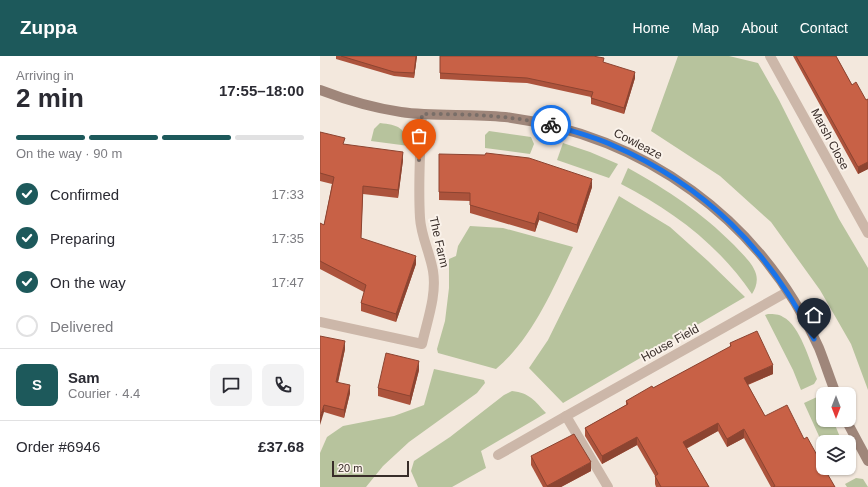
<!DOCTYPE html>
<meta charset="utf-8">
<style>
:root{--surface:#fff;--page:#f2f2f3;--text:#2b2b33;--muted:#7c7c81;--line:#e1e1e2;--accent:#1d595b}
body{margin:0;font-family:Arial,sans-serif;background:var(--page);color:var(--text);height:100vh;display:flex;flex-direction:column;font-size:15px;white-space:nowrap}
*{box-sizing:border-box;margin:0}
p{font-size:13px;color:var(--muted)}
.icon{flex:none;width:22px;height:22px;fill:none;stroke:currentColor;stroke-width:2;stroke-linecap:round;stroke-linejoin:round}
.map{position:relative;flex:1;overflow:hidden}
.details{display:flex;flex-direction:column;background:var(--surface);width:320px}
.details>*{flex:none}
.needle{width:26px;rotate:180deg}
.tools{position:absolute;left:496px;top:331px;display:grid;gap:8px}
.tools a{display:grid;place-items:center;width:40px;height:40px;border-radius:8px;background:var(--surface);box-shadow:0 1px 3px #0004;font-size:20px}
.scale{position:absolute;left:12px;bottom:10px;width:77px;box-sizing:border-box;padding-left:4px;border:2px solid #382d29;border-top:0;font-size:11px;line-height:14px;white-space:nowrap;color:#382d29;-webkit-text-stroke:3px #faf2ea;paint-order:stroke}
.pin{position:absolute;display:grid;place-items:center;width:34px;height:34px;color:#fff;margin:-41px -17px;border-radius:50% 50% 50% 0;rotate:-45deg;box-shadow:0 0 4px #0007}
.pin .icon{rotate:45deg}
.courier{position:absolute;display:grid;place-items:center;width:40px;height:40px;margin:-20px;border:3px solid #1a73e8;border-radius:50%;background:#fff;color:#222;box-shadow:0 1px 5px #0007}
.summary em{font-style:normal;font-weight:800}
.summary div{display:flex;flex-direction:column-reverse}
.summary{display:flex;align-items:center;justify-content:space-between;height:68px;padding:0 16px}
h1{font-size:26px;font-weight:800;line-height:30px}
.bar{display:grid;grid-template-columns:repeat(4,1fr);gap:6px 4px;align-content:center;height:48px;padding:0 16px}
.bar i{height:5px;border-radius:3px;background:var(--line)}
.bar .active{background:var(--accent)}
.bar p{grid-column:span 4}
.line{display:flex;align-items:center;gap:10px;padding:0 16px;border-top:1px solid var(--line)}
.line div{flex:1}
.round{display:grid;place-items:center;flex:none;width:42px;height:42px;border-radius:8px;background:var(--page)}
ol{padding:0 16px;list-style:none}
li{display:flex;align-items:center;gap:12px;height:44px}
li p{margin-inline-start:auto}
li .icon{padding:4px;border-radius:50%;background:var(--accent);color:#fff;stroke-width:4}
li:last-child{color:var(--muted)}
li i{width:22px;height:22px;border:2px solid var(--line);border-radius:50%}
header{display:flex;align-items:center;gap:24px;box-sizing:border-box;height:56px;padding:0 20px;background:var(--accent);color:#fff}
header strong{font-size:19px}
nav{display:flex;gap:22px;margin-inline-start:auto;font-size:14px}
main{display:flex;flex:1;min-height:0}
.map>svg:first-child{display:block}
.green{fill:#b7c39d}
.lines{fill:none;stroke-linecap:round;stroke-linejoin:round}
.minor{stroke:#ccb7a9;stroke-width:10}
.secondary{stroke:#9f867a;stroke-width:10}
.wall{fill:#ac533c}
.shaded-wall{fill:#8c4431}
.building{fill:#c86146;stroke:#8c4431}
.done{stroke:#796e68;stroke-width:4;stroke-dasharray:0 7.2}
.route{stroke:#1a73e8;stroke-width:5}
.labels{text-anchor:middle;stroke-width:4;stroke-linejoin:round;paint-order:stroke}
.street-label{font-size:12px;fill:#382d29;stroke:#faf2ea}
</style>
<header>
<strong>Zuppa</strong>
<nav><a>Home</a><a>Map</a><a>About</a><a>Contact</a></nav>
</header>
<main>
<section class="details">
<div class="summary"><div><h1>2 min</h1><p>Arriving in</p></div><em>17:55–18:00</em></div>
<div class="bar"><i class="active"></i><i class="active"></i><i class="active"></i><i></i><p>On the way · 90 m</p></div>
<ol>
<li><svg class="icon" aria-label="check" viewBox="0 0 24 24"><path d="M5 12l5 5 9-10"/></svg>Confirmed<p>17:33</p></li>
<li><svg class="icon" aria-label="check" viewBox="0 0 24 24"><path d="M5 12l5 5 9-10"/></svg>Preparing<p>17:35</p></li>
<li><svg class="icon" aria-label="check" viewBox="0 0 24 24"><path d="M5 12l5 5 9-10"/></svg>On the way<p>17:47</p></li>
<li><i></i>Delivered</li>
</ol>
<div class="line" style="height:72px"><b class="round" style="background:var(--accent);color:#fff">S</b><div><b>Sam</b><p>Courier · 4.4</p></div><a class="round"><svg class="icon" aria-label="chat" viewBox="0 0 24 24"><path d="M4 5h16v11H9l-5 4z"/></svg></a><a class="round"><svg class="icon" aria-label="phone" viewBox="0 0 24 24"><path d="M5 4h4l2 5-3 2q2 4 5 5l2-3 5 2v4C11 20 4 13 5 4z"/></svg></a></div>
<div class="line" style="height:52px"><div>Order #6946</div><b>£37.68</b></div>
</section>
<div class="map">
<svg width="548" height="431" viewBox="0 0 548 431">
<rect width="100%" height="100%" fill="#f3e8dd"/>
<g class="green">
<path d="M358 0H409L438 7 459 44 519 163 548 212V334L531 288 500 234 451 166 400 120 331 75Z"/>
<path d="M60 67C78 69 85 71 89 90L51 85 54 73Z"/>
<path d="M169 75 211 81 214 88 210 98 165 92V79Z"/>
<path d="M243 87 270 96 298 108 289 122 237 104Z"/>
<path d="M308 112C349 135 381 156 414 189 421 197 433 207 436 218 438 225 436 232 432 238 400 190 352 154 301 128Z"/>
<path d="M299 140 350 171 388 205 425 241 243 347 209 312 228 284Z"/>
<path d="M150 170 183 172 253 191C233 233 212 283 176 313L118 297 117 293 125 265 129 232V203L136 200 138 190Z"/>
<path d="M448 258C454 258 459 258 463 261 480 269 490 306 497 323L494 328 481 334 473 314 445 259Z"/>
<path d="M114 313 164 324 165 327 157 337 89 386 63 410 46 431H0V397L7 381 23 370 74 360 104 349Z"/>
<path d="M192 335C210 337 215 345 226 357L161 395 166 412 132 431H98L91 415 94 405 130 381 184 339Z"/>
<path d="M497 341 503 343V364H513L522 386H503V389L484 347Z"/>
<path d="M536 422 543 423 548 431H527L525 428Z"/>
</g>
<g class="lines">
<g class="minor">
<path d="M450 0 548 177"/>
<path d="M0 266 102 288C107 265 117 239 113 215 110 197 101 180 100 162 98 127 100 92 102 58"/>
<path d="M178 399 246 360"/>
<path d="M288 431 246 360 467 236"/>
</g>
<g class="secondary">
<path d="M0 34C26 44 53 52 81 56 115 61 150 57 185 61 324 79 441 163 499 292 505 307 510 323 516 338"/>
<path d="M526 364 548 405"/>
</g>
</g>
<g class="wall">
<path d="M16 0H97L94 22 74 20 16 3Z"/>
<path d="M120 0 284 7 315 22 304 58 271 48V41L207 27 120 23Z"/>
<path d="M473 0H516L532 29 546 44 548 43V113L538 118Z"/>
<path d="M0 77 25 89 83 104 78 142 43 138 41 182 96 208 76 266 41 255V247L44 236 0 213V167L4 169 12 128 0 125Z"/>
<path d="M119 98 272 131 257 177 219 164 215 176 150 157V145L119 144Z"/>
<path d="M0 280 25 293 18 327 30 337 24 362 4 356Z"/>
<path d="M410 287 453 318 428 329 445 360 484 383 515 431H451L424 382 407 391 398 375 366 393 389 431H336L335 428V420L317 389 282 408 265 380V372L306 349V345L333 332 410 291Z"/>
<path d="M99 314 90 349 58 340V332Z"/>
<path d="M211 400 271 415 241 431H223L211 409Z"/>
</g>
<g class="shaded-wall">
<path d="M96 0H97L94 22V17Z"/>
<path d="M315 16V22L304 58V52Z"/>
<path d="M83 96V104L78 142V134Z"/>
<path d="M548 106V113L538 118V111Z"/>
<path d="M272 123V131L257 177V169Z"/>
<path d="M219 156V164L215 176V168Z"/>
<path d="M96 200V208L76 266V258Z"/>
<path d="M25 285V293L16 334V326Z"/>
<path d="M99 305V314L90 349V340Z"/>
<path d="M453 309V318L424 330V322Z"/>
<path d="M30 329V337L24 362V354Z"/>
<path d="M4 349V356L0 369V361Z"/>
<path d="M398 367V375L363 394V386Z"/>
<path d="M424 373V382L407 391V383Z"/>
<path d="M317 381V389L282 408V400Z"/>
<path d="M271 406V415L241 431H227V430Z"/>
</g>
<g class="building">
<path d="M21 0H96L94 17 74 16Z"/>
<path d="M120 0H273L284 2 283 6 315 16 304 52 271 42 273 36 207 22 120 17Z"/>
<path d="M476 0H516L532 29 536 26 546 44 548 43V106L538 111Z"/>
<path d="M0 76 25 82 23 88 83 96 78 134 43 130 41 182 96 200 76 258 41 247 46 229 0 205V167L4 169 14 121 0 117Z"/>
<path d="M166 97 209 102 272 123 257 169 219 156 215 168 150 149V137L119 136V98L165 99Z"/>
<path d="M437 275 453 309 424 322 445 360 467 349 484 383 487 381 503 410V412H504L515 431H453L455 430 424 373 407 383 398 367 363 386 389 431H341L335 420 338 418 317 381 282 400 265 372 308 348 306 345 332 330 333 332 411 290 410 287Z"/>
<path d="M0 280 25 285 16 326 30 329 24 354 4 349 0 361Z"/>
<path d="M66 297 99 305 90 340 58 332Z"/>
<path d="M254 378 271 406 227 430 211 400Z"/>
</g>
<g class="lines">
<path class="done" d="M99 104 102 58C146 58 189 59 231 69"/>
<path class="route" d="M231 69C252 75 272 80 292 89 385 129 449 194 494 283"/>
</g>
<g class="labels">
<g class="street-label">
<text transform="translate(510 83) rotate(62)" y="4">Marsh Close</text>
<text transform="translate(318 88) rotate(27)" y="4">Cowleaze</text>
<text transform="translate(119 186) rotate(77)" y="4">The Farm</text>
<text transform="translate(350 287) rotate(-29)" y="4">House Field</text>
</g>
</g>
</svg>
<div class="tools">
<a><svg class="needle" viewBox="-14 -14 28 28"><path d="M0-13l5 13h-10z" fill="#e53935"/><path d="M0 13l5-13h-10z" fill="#7c7c81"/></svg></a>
<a><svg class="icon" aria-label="layers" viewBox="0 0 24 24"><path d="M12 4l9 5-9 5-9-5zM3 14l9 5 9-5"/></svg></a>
</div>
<div class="scale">20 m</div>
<div class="pin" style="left:99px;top:104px;background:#ea580c"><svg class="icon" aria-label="bag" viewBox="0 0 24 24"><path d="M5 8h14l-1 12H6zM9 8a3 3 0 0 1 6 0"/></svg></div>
<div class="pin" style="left:494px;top:283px;background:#1f2937"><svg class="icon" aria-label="home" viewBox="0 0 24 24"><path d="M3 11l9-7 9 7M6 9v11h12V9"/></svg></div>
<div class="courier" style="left:231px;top:69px"><svg class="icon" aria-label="bike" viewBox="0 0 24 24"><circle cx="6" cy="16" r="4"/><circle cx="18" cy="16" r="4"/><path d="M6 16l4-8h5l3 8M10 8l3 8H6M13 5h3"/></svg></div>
</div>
</main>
